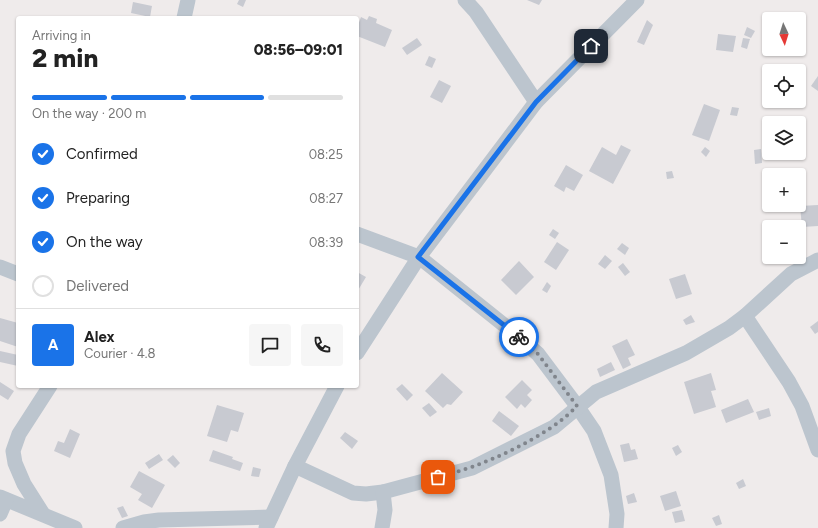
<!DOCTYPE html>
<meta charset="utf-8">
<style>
:root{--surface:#fff;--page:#f6f6f6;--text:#222;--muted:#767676;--line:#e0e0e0;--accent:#1a73e8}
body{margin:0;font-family:Figtree,sans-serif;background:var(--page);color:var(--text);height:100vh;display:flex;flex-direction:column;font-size:15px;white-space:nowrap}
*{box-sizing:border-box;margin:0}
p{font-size:13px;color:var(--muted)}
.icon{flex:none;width:22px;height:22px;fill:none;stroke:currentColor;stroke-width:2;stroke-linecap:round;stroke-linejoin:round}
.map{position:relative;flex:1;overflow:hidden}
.drawer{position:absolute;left:16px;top:16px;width:343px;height:372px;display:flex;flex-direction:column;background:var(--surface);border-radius:4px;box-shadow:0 1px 3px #0004}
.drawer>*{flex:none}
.needle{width:26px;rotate:176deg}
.fabs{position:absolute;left:762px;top:12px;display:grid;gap:8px}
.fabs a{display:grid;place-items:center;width:44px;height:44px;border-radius:4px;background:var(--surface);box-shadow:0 1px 3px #0004;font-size:20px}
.pin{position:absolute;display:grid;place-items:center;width:34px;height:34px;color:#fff;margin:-17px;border-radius:8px;box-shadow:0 2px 6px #0006}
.courier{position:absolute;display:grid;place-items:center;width:40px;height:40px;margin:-20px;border:3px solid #1a73e8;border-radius:50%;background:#fff;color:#222;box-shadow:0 1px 5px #0007}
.summary em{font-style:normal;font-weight:800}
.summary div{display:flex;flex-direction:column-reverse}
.summary{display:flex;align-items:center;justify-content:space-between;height:68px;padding:0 16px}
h1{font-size:26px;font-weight:800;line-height:30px}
.bar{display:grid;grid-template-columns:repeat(4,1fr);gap:6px 4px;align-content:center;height:48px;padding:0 16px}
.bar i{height:5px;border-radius:3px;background:var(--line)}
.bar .on{background:var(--accent)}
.bar p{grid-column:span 4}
.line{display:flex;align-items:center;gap:10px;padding:0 16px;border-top:1px solid var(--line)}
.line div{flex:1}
.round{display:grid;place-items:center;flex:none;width:42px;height:42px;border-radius:4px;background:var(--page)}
ol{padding:0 16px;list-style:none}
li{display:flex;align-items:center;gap:12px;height:44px}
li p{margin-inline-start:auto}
li .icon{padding:4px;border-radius:50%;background:var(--accent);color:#fff;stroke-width:4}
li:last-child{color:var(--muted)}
li i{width:22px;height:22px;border:2px solid var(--line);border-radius:50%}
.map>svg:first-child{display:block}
.building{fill:#c8cad1}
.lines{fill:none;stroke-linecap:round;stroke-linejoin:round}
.minor{stroke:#bcc5ce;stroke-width:15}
.done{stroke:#80858c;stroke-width:4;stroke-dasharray:0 7.2}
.route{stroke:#1a73e8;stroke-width:5}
</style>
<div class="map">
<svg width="818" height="528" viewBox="0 0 818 528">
<rect width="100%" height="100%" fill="#efebeb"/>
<g class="building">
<path d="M239 0H246L243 7 237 4Z"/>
<path d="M527 0H542L539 5Z"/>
<path d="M133 2 152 6 150 17 131 13Z"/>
<path d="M369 16 377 19 376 23 392 30 385 47 357 36V28L361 17 367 20Z"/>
<path d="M647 20 653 25 644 45 637 42Z"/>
<path d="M747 27 755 31 751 38 744 35Z"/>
<path d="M718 34 736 36 733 52 716 50Z"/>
<path d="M417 38 422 45 407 55 402 48Z"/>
<path d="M743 38 750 39 747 49 741 47Z"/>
<path d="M429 56 436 59 432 68 425 65Z"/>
<path d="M818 76V91L811 86Z"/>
<path d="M799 78 804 79V95H799Z"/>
<path d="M439 80 451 86 442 103 430 97Z"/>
<path d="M704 104 720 110 709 141 692 135Z"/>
<path d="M732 107 739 108 737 116 730 115Z"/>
<path d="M621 145 631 150 613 184 589 171 602 147 616 155Z"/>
<path d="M705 147 710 151 706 157 701 152Z"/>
<path d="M761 149 762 163 755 164 754 150Z"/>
<path d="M566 165 583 175 574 191 566 187 564 192 554 186Z"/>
<path d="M672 171 674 178 667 179 666 172Z"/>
<path d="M818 205V226L802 227 800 206Z"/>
<path d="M553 229 559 233 555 239 549 235Z"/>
<path d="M557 242 569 250 556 270 544 262Z"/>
<path d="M622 243 629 248 625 255 617 249Z"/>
<path d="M605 255 612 261 605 269 598 264Z"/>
<path d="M519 261 534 277 516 295 501 280Z"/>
<path d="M623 263 630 272 625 276 618 267Z"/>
<path d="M357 272 366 277 357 292Z"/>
<path d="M685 274 692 294 676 299 669 279Z"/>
<path d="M547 282 551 286 547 293 542 290Z"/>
<path d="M691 315 695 322 686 325 683 320Z"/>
<path d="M0 318 18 323V347L0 341Z"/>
<path d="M818 321V332L815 334 810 327Z"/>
<path d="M627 339 635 355 628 358 631 365 623 369 612 346Z"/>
<path d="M0 351 18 355V366L0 362Z"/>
<path d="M611 362 615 370 600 377 597 369Z"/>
<path d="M442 373 463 392 451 405 447 404 443 408 425 391Z"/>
<path d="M711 373 716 390 711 391 716 407 694 414 684 382Z"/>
<path d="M522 380 532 390 527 395 532 400 525 408 521 404 517 409 505 397Z"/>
<path d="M0 382 14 391 8 400 0 395Z"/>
<path d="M402 384 413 395 407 401 396 389Z"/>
<path d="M748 399 754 412 726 423 721 410Z"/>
<path d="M429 403 437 412 430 417 422 408Z"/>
<path d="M217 405 244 413 238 432 231 430 227 442 207 436Z"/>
<path d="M769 408 771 416 759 420 756 412Z"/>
<path d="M499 411 519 426 511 436 492 421Z"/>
<path d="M70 429 80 434 70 458 54 451 58 441 64 443Z"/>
<path d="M345 432 358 441 352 449 340 438Z"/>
<path d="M629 443 631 450 635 449 638 459 624 462 620 445Z"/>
<path d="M678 445 682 452 676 456 672 448Z"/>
<path d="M213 450 233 457 232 459 243 463 240 471 209 461Z"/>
<path d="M159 454 163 460 149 469 145 463Z"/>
<path d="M173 455 180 463 175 468 167 460Z"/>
<path d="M253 467 261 469 259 477 251 476Z"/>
<path d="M139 471 165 485 152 508 138 500 142 494 130 487Z"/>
<path d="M743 479 746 486 739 489 736 483Z"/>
<path d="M676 491 681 506 665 511 660 496Z"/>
<path d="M634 493 637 502 628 504 626 496Z"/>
<path d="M123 506 128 516 122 518 117 508Z"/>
<path d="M682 510 685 521 675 523 672 512Z"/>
<path d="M719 515 722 524 716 526 712 518Z"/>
</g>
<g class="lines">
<g class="minor">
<path d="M465 0 476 12 536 102"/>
<path d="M184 18 188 0"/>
<path d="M357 234 419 257 514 333 538 354 577 406 594 431 611 475 617 514 616 528"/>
<path d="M0 267 18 274"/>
<path d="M745 316 789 382 802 406 818 450"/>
<path d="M357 353 419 257 536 102 637 0"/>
<path d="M295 466 353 493 366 494 383 492 472 468 554 427 596 392 686 353 729 328 745 316 791 274 818 260"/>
<path d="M0 497 75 528"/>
<path d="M0 514 6 500"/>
<path d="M43 514 24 484 15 463 13 451 19 434 50 386"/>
<path d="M123 528 144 522 159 520 271 517"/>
<path d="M266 528 295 466 337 386"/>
<path d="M382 528 385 510 383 492"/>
</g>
</g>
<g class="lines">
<path class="done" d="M438 477C481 467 547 438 577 406L538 354 519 337"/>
<path class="route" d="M519 337 418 257 536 102 591 46"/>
</g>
</svg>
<div class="fabs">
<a><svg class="needle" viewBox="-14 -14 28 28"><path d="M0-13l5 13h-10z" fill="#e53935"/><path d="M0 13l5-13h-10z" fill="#767676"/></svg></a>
<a><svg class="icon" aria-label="locate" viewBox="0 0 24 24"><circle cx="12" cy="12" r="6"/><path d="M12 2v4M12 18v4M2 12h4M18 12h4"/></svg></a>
<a><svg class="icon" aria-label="layers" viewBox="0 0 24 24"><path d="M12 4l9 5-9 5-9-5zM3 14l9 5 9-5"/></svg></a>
<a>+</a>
<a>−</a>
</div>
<div class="pin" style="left:438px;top:477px;background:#ea580c"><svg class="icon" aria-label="bag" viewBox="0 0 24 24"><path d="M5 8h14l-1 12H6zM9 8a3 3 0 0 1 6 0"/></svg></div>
<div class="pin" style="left:591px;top:46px;background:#1f2937"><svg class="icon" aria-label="home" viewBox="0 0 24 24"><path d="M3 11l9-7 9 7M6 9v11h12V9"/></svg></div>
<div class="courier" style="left:519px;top:337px"><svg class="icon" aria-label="bike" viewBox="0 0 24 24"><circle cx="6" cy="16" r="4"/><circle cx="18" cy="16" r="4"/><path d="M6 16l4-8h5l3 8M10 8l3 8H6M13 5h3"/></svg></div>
<section class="drawer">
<div class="summary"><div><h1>2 min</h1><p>Arriving in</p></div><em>08:56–09:01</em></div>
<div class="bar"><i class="on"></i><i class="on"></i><i class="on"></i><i></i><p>On the way · 200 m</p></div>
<ol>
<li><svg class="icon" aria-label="check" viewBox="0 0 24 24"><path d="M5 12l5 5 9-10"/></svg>Confirmed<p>08:25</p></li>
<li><svg class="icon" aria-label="check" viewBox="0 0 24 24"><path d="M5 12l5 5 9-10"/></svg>Preparing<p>08:27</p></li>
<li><svg class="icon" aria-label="check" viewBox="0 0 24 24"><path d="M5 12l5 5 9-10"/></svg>On the way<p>08:39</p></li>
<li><i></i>Delivered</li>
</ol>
<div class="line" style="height:72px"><b class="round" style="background:var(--accent);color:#fff">A</b><div><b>Alex</b><p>Courier · 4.8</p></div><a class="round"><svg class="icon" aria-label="chat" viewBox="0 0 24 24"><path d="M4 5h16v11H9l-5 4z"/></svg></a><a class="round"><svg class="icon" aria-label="phone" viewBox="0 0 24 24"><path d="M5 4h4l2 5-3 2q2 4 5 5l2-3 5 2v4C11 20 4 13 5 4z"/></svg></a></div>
</section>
</div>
